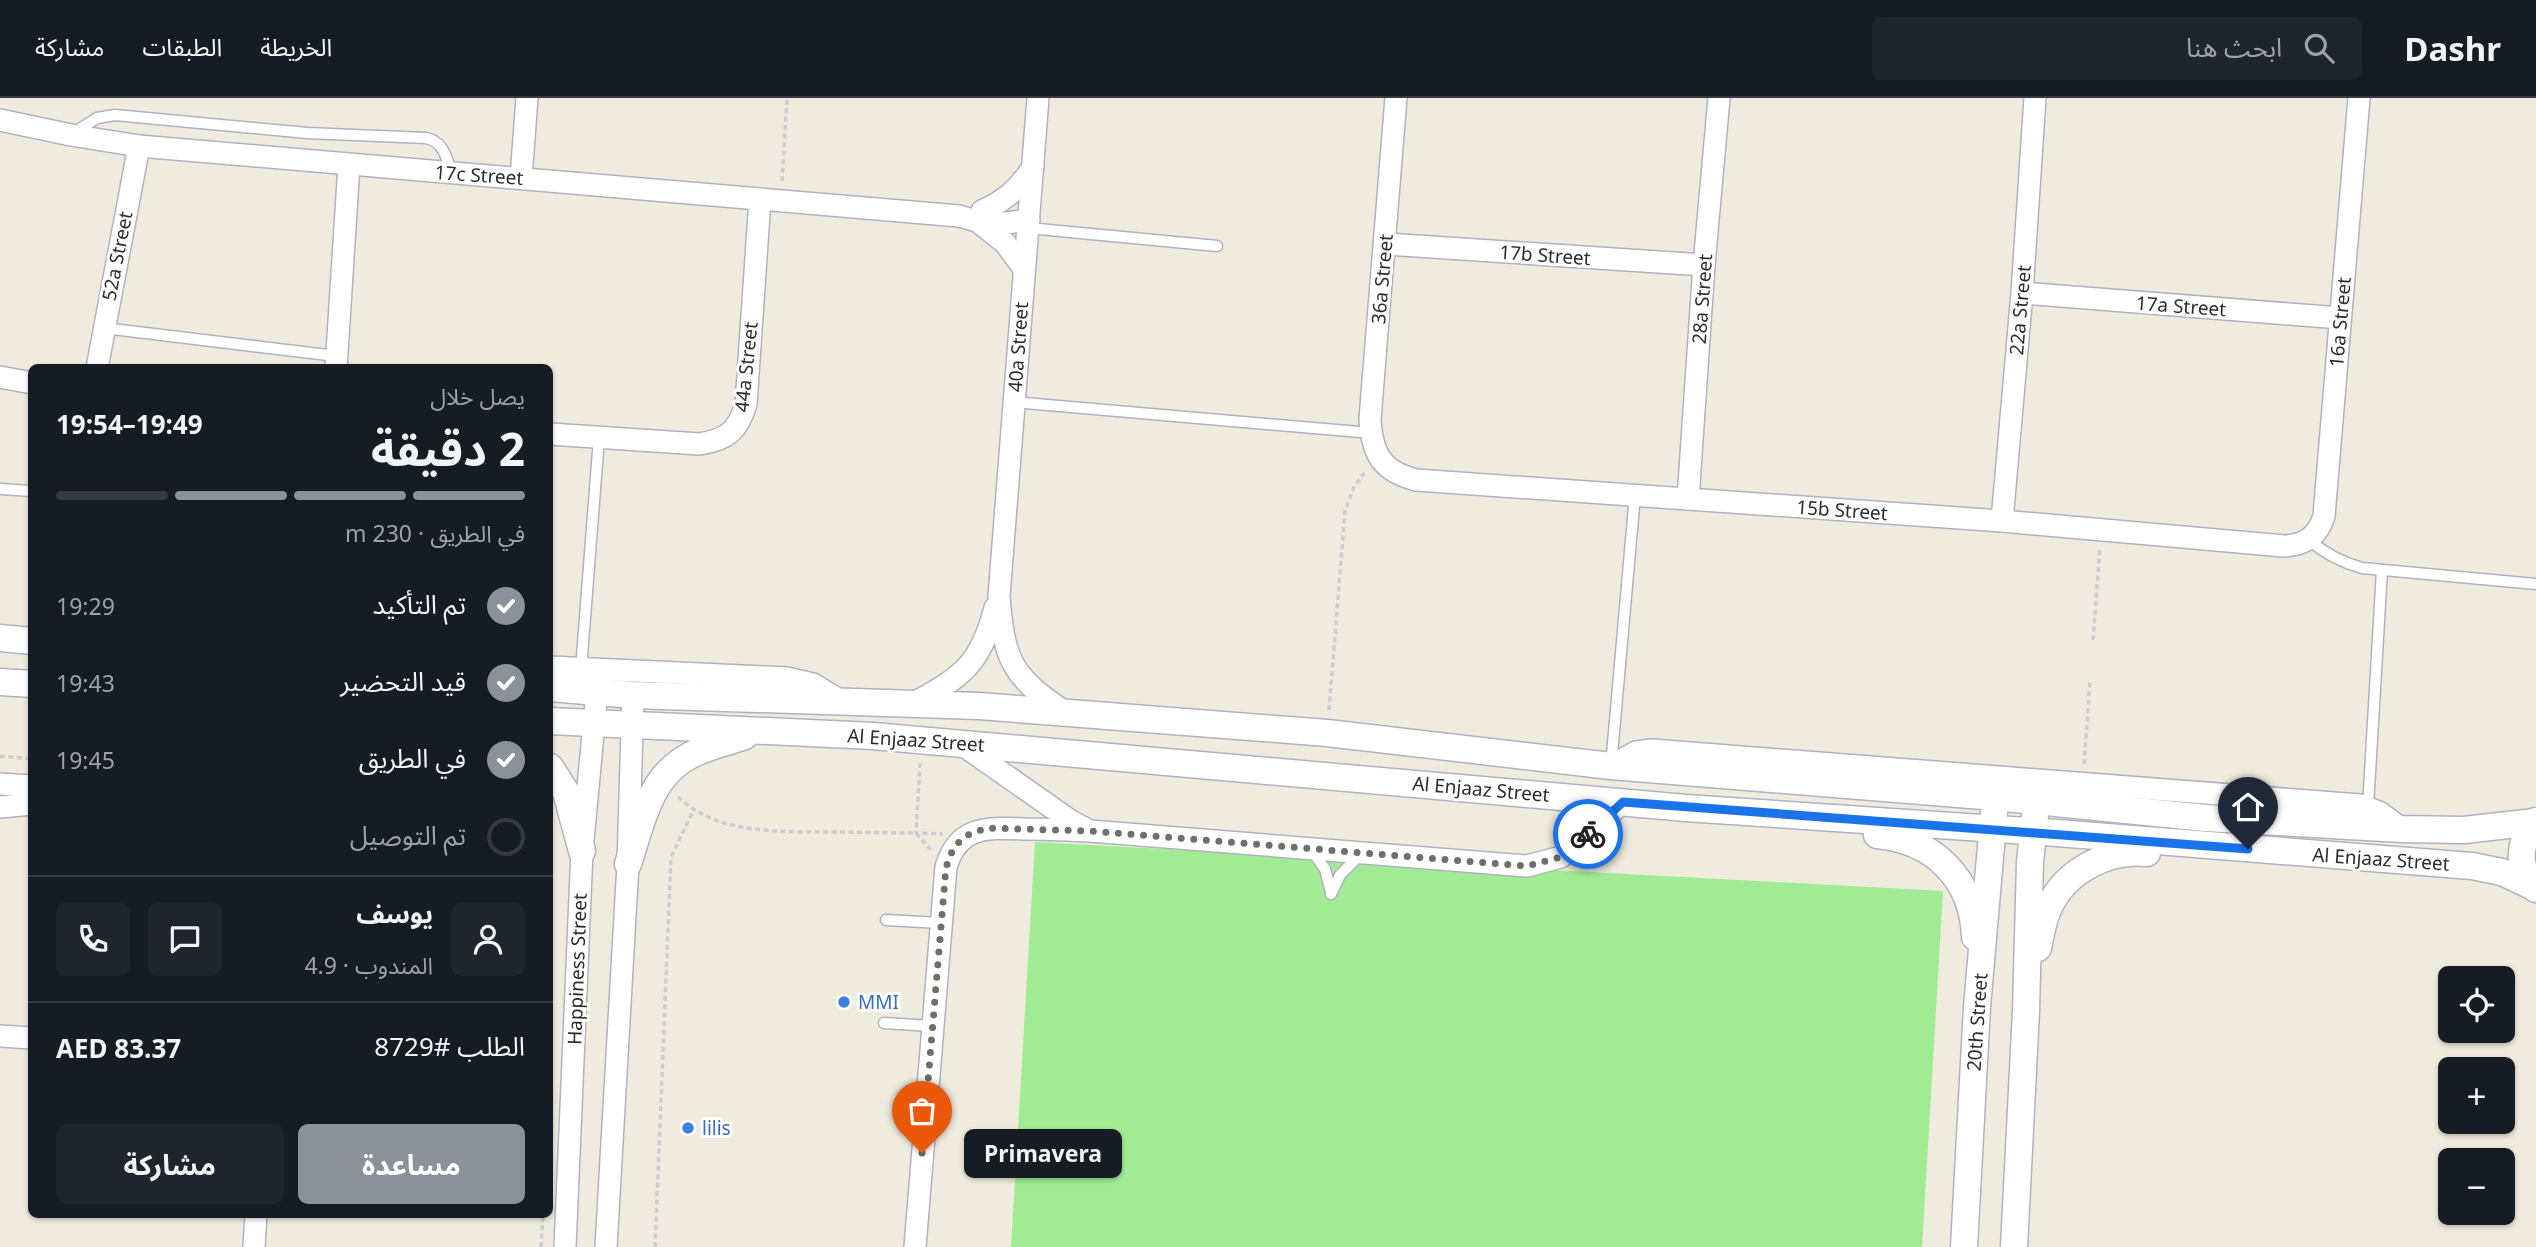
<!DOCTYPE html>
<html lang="ar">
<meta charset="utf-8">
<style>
:root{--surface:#171b24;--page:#20242c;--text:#f1f3f6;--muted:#9ea1a6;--line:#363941;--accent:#8c9099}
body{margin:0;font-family:"Noto Sans","Noto Sans Arabic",sans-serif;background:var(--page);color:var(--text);direction:rtl;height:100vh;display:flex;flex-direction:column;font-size:26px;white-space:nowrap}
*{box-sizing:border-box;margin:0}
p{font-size:23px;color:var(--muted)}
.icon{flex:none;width:38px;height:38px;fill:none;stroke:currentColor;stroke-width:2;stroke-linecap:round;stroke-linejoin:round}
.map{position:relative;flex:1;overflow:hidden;direction:ltr}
.sheet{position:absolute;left:28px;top:266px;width:525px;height:854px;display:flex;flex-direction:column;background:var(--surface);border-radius:10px;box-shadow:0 2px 5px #0004;direction:rtl}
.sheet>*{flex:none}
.fabs{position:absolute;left:2438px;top:868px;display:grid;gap:14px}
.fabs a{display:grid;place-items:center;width:77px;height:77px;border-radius:10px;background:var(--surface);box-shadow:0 2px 5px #0004;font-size:35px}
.pin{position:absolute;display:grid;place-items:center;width:60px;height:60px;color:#fff;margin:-72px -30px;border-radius:50% 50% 50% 0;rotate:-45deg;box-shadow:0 0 7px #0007}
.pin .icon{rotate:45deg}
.courier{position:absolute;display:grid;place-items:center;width:70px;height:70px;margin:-35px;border:5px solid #1a73e8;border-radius:50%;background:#fff;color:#222;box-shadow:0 2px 9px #0007}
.bubble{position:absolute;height:49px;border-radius:10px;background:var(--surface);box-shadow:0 2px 5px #0004;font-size:23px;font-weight:700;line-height:49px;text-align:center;direction:rtl}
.headline em{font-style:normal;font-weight:700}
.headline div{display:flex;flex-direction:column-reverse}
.headline{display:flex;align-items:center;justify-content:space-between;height:119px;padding:0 28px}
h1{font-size:46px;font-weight:700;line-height:52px}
.bar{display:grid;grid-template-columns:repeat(4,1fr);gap:10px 7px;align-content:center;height:84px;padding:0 28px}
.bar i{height:9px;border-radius:5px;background:var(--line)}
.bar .current{background:var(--accent)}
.bar p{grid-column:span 4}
.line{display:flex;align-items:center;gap:18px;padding:0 28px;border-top:2px solid var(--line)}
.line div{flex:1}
.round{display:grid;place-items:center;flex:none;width:74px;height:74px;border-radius:10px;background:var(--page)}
ol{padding:0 28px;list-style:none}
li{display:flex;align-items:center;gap:21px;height:77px}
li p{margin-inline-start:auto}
li .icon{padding:7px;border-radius:50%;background:var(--accent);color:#fff;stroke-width:4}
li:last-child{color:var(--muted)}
li i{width:38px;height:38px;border:4px solid var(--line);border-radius:50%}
.primary-button{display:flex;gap:14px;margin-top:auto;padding:14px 28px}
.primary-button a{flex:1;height:80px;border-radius:10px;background:var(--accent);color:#fff;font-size:28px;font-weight:700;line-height:80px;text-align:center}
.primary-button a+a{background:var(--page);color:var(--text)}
header{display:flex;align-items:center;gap:42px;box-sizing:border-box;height:98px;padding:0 35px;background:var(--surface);border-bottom:2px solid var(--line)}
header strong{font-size:33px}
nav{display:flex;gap:38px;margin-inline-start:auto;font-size:24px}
.search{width:490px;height:63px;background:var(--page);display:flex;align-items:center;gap:18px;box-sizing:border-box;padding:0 24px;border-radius:10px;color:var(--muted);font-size:26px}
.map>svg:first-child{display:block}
.green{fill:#a2eb95}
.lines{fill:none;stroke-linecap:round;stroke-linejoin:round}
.service-casing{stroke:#b1b2c1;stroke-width:13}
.minor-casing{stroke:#b1b2c1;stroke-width:24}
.tertiary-casing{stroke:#b1b2c1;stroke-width:29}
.path{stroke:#ccc;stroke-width:3.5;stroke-dasharray:5 3.5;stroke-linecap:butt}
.service{stroke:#fff;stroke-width:10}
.minor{stroke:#fff;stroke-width:21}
.tertiary{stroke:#fff;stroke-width:26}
.done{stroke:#706f6a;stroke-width:7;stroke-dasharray:0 12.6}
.route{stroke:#1a73e8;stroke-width:9}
.shop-dot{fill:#3f7fe0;stroke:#fff;stroke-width:2.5}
.labels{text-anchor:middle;stroke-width:6;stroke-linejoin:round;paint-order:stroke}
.street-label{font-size:19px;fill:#2c2c2c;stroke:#fff}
.shop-label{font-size:19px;fill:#366cbe;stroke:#fff;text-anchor:start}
</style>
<header>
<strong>Dashr</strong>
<div class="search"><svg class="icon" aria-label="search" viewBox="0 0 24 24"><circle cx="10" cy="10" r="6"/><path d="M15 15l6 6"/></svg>ابحث هنا</div>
<nav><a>الخريطة</a><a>الطبقات</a><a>مشاركة</a></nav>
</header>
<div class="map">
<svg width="2536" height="1149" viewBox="0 0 2536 1149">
<rect width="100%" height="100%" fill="#efebde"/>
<path class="green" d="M1035 744 1943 793 1922 1149H1011Z"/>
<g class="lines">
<g class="service-casing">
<g id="service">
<path d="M72 36 97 20 115 17 307 35 426 40C444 44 446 59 452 75"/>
<path d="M1028 130 1217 148"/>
<path d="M104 230 336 258"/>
<path d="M1014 304 1371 335"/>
<path d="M0 391 32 393"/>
<path d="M2309 442C2325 456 2341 464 2362 470L2536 486"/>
<path d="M581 571 599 340"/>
<path d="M1611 668 1635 397"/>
<path d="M2368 709 2382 472"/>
<path d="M1312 753 1325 771 1331 794"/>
<path d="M1331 796 1340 777 1360 757"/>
<path d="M886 822 941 825"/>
<path d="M884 925 932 928"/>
</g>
</g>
<g class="minor-casing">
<g id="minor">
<path d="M1038 0 999 498C1004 562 1011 578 1065 614"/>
<path d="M1396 0 1370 321C1372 355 1381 373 1416 382L2002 423 2284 448C2305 447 2318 438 2324 418L2359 0"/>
<path d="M0 22 71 37 139 48 959 118 991 127 1029 122"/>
<path d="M521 80 527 0"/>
<path d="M982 113C1005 103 1019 90 1033 69"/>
<path d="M981 126 1005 145 1024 171"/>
<path d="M1386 146 1704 167"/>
<path d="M2022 195 2340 220"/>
<path d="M97 270 139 48"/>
<path d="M336 270 349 67"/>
<path d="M0 279 32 285"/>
<path d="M550 336 699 346C727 342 738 333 746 306L760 101"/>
<path d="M1688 401 1704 167 1719 0"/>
<path d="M2002 423 2022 195 2035 0"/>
<path d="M550 569 787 580 813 586 844 605"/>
<path d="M914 605C963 578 980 567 995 510"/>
<path d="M961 646 1071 723 1090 733 1527 768 1561 759 1623 704"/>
<path d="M1611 668 1636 654 1652 652 2360 707 2379 714 2402 731"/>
<path d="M0 686 32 688"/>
<path d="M0 709 32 706"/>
<path d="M0 938 32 940"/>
<path d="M254 1149 256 1116"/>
<path d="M565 1149 582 753 597 594"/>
<path d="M606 1149 628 766 633 597"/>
<path d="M915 1149 946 769C959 726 989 730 1026 731 1047 731 1067 732 1088 733"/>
</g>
</g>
<g class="tertiary-casing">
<g id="tertiary">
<path d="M0 540 32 543"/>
<path d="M0 584 32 586"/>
<path d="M550 590 633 597 979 608 1327 635 1611 668 1995 699 2206 720 2402 731 2464 732 2535 724"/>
<path d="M550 623 873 638 1686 710 2057 735 2472 768 2502 774 2534 789"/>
<path d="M550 669 566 694 582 753"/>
<path d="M2536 723C2518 745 2516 770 2536 791"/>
<path d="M1877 737C1934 742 1973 781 1975 839"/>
<path d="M628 766C642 724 649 677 693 656 709 648 728 644 745 638"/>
<path d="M2038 850C2041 836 2043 820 2050 807 2067 772 2109 751 2147 755"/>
<path d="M1964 1149 1977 909 1994 714"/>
<path d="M2014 1149 2026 913 2030 764 2035 717"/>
</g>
</g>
<g class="path">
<path d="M782 83 787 0"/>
<path d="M2093 542 2100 450"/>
<path d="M1329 612 1345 413 1354 389 1365 374"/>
<path d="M0 658 32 661"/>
<path d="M920 665 916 735 943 736"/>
<path d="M2084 666 2090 583"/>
<path d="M678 699C718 736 772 733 823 734 854 734 885 735 916 735L931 752"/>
<path d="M550 987 551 960"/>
<path d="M541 1149 543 1116"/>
<path d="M655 1149 671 759 693 713"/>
</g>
<use href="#service" class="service"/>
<use href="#minor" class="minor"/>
<use href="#tertiary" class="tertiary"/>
</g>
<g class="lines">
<path class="done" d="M922 1055 946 769 953 751 960 743 968 737 986 730 1090 733 1527 768 1561 759 1588 736"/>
<path class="route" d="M1588 736 1623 704 2248 751"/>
</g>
<g class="shop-dot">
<circle cx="844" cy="904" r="7"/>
<circle cx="688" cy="1030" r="7"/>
</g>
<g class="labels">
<g class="street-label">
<text transform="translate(479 77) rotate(4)" y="7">17c Street</text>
<text transform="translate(1545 157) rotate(4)" y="7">17b Street</text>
<text transform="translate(117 158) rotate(-79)" y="7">52a Street</text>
<text transform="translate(1382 181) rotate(-85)" y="7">36a Street</text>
<text transform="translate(1702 201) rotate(-86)" y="7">28a Street</text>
<text transform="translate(2181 208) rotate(4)" y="7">17a Street</text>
<text transform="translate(2020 212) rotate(-85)" y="7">22a Street</text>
<text transform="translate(2340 224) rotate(-85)" y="7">16a Street</text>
<text transform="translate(1018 249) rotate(-86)" y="7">40a Street</text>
<text transform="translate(746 269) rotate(-84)" y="7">44a Street</text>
<text transform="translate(1842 412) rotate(4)" y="7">15b Street</text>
<text transform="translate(916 642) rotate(4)" y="7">Al Enjaaz Street</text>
<text transform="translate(1481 691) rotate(5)" y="7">Al Enjaaz Street</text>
<text transform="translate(2381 761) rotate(4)" y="7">Al Enjaaz Street</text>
<text transform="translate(577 871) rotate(-88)" y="7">Happiness Street</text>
<text transform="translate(1977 924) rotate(-86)" y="7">20th Street</text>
</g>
<g class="shop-label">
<text x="858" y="911">MMI</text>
<text x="702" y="1037">lilis</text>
</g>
</g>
</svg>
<div class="fabs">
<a><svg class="icon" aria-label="locate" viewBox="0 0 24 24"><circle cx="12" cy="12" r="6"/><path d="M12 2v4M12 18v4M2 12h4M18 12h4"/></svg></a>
<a>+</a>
<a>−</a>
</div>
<div class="pin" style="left:922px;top:1055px;background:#ea580c"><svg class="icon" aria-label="bag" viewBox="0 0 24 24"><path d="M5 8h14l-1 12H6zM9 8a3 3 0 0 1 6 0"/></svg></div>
<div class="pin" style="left:2248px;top:751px;background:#1f2937"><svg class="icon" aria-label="home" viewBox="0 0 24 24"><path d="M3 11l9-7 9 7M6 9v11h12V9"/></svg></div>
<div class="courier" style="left:1588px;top:736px"><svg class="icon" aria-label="bike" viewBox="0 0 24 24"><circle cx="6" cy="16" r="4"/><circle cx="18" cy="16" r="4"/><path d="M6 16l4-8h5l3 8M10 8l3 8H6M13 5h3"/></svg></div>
<div class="bubble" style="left:964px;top:1031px;width:158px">Primavera</div>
<section class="sheet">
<div class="headline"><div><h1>2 دقيقة</h1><p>يصل خلال</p></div><em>19:49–19:54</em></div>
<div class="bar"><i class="current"></i><i class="current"></i><i class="current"></i><i></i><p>في الطريق · 230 m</p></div>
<ol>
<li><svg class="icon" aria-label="check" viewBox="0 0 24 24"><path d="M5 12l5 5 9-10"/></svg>تم التأكيد<p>19:29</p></li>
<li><svg class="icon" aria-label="check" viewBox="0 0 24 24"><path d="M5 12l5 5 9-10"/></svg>قيد التحضير<p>19:43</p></li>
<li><svg class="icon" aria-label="check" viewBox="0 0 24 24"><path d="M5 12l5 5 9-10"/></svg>في الطريق<p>19:45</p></li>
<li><i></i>تم التوصيل</li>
</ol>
<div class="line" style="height:126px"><a class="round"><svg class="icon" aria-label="person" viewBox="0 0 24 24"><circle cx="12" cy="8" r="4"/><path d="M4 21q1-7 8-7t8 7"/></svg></a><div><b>يوسف</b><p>المندوب · 4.9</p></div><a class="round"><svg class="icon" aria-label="chat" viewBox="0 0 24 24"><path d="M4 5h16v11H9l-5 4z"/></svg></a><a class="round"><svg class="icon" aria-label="phone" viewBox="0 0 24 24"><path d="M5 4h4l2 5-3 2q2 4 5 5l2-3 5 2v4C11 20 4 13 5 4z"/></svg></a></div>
<div class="line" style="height:91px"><div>الطلب #8729</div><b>AED 83.37</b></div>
<div class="primary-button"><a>مساعدة</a><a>مشاركة</a></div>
</section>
</div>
